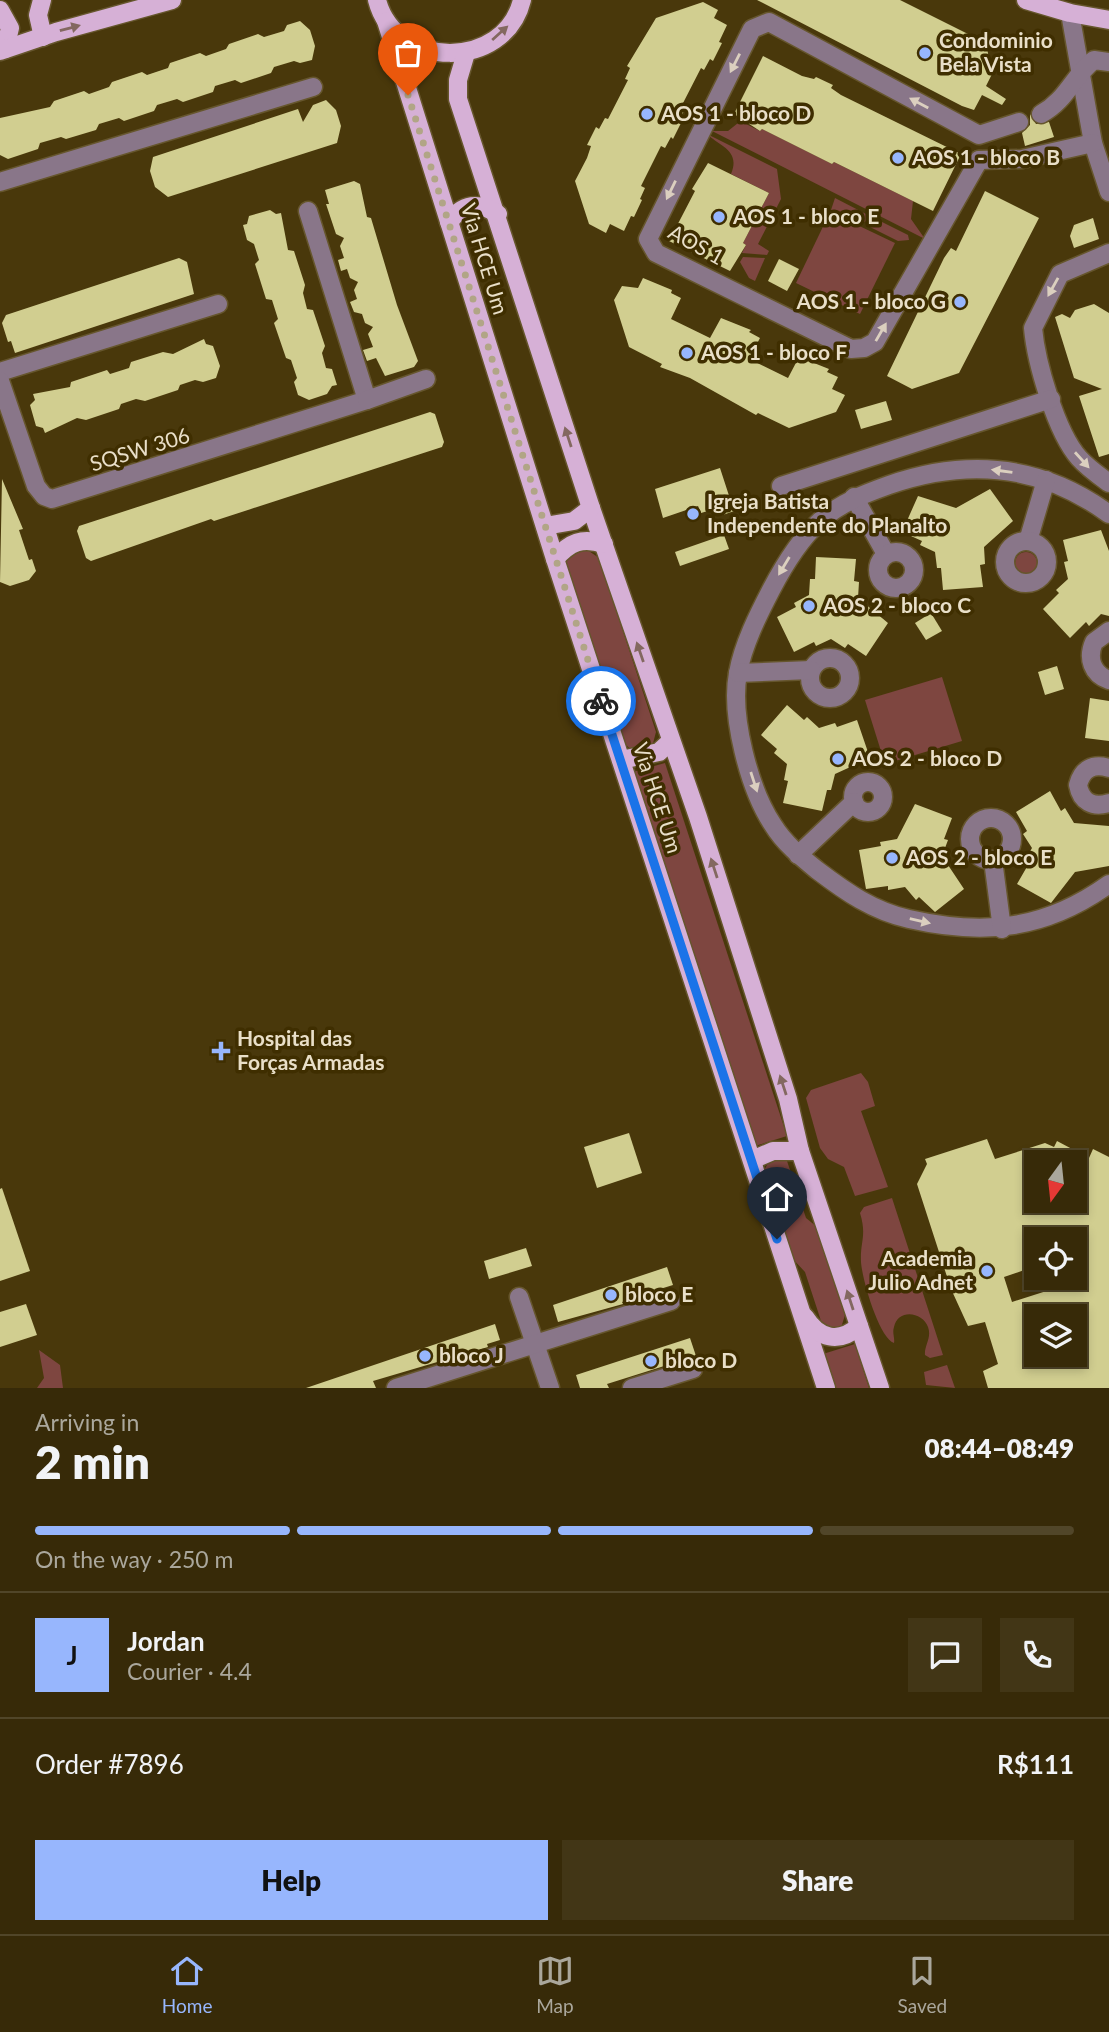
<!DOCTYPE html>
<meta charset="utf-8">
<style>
:root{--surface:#372a08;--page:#423616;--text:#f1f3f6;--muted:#aaa79c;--line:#514629;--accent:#97b6fd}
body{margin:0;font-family:Lato,sans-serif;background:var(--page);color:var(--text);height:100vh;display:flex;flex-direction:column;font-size:26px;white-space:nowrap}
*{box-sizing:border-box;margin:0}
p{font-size:23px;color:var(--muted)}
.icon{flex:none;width:38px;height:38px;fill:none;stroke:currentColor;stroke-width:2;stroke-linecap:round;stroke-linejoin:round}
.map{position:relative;height:1388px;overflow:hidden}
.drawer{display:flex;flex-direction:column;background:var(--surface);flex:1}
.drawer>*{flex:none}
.needle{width:46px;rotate:195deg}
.controls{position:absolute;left:1024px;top:1150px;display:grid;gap:14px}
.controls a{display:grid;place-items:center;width:63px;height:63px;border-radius:0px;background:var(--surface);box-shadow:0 4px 10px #0003,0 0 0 2px var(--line);font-size:35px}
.pin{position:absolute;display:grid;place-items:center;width:60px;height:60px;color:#fff;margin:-72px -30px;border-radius:50% 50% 50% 0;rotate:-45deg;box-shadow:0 0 7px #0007}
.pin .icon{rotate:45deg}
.courier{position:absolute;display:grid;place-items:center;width:70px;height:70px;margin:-35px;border:5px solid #1a73e8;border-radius:50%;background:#fff;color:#222;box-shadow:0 2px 9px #0007}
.head em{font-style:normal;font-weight:800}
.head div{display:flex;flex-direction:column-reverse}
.head{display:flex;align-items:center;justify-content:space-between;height:119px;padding:0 35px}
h1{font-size:46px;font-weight:800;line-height:52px}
.bar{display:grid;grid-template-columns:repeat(4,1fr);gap:10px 7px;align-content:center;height:84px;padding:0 35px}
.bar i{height:9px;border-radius:5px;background:var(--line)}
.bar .selected{background:var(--accent)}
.bar p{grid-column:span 4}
.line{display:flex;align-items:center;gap:18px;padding:0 35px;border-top:2px solid var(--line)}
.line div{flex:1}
.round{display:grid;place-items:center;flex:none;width:74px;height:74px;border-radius:0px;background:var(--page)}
.primary-button{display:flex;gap:14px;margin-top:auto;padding:14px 35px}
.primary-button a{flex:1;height:80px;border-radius:0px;background:var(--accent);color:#111;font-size:28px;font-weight:800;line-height:80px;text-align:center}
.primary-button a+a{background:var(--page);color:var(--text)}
.tabs{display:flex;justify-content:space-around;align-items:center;height:98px;border-top:2px solid var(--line);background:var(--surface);font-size:19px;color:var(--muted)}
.tabs a{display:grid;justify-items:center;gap:4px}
.tabs .selected{color:var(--accent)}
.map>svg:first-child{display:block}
.green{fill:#7e4640}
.building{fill:#d1ce90;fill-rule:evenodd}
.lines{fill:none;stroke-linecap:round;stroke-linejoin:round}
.minor-casing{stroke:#66562d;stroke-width:21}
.major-casing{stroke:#66562d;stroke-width:21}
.minor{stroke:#897689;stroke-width:18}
.major{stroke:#d6b0d6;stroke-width:18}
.oneway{fill:#836860}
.oneway2{fill:#dbcfbf}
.done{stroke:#b1a586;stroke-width:7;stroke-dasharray:0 12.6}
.route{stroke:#1a73e8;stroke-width:9}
.poi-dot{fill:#97b6fd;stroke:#3f2e00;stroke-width:2.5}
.labels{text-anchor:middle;stroke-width:7;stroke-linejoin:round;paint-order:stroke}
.poi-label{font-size:21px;font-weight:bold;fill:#e9dfc8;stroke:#3f2e00;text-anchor:start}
.street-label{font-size:21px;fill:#e9dfc8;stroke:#3f2e00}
</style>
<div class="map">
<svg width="1109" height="1388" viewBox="0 0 1109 1388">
<rect width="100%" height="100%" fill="#49380b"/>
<g class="green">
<path d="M743 119 744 123 760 131 762 129 832 164 834 162 913 201 911 219 925 239 712 131H728Z"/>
<path d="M707 134 777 169 781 199 758 244 769 251 767 255 742 253 746 245 743 243 769 193 731 174C741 150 719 146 707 134Z"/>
<path d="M835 198 866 214 867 221 859 223 831 210Z"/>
<path d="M830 212 895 243 860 314 796 283Z"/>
<path d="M872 217 908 235 909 240 898 241 868 226Z"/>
<path d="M743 257 765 258 755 281 749 278 740 262Z"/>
<path d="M586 549 599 558 656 732 652 747 635 753 624 743 566 568C566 555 575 551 586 549Z"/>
<circle cx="1026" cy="563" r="11"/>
<path d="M942 677 962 741 885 764 865 700Z"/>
<path d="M665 763 787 1136 755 1146 633 772Z"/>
<path d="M861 1073 868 1082 875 1106 861 1111 888 1187 855 1196 844 1167 828 1159 820 1148 806 1098 811 1090Z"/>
<path d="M771 1159 787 1161 806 1218 817 1227 845 1315 840 1331 823 1327 805 1272 792 1258 764 1170Z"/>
<path d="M892 1198 943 1355 930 1358 925 1355C924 1346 932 1338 928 1327 923 1312 898 1308 894 1327 892 1333 895 1338 894 1343 879 1338 862 1279 861 1262 860 1241 867 1236 860 1213L864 1207Z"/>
<path d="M855 1344 869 1388H834L823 1354Z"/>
<path d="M39 1350 60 1365 63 1388H37L44 1378Z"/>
<path d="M947 1365 955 1388 926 1385 924 1372Z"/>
</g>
<g class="building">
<path d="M757 0H900L986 43 992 74 986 86 1006 99 1002 105 982 95 974 110 962 106Z"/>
<path d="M703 2 718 10 714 18 727 25 719 42 722 43 713 61 710 59 704 70 701 68 681 107 685 109 679 120 682 121 673 139 671 137 665 148 661 146 641 186 645 188 640 199 642 200 634 217 631 216 624 231 610 224 606 233 589 224 575 181 587 158 591 146 587 145 596 127 599 129 605 118 608 119 628 80 625 79 630 68 627 66 656 18Z"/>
<path d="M300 21 310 30 315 46 312 60 300 63 294 61 274 67 271 73 241 83 235 80 215 86 213 92 183 102 177 99 157 105 154 111 124 121 119 118 99 124 96 130 66 139 61 137 40 143 38 149 8 159 0 155V118L50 107 54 101 84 91 89 94 109 87 112 82 142 72 147 75 168 68 170 63 200 53 206 56 226 49 229 44 258 34 264 37 284 31 287 25Z"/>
<path d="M763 56 802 76 814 79 816 77 833 85 831 88 841 95 961 154 933 211 834 162 832 164 762 129 760 131 734 114Z"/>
<path d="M326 100 336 110 341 126 337 143 168 197 155 187 150 171 153 157 298 109 303 122 313 105Z"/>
<path d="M1030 114 1036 124 1049 122 1054 137 1025 146 1022 133 1030 125Z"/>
<path d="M708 163 769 193 743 243 746 245 730 271 669 241 695 191 692 189Z"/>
<path d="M354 181 360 184 367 217 371 218 397 305 418 361 414 367 385 376 376 358 367 361 363 350 373 347 368 334 373 327 365 323 362 314 354 312 350 302 357 299 354 290 358 282 350 278 347 269 341 271 338 260 344 258 340 246 344 238 336 234 326 204H329L325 190Z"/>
<path d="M985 191 1039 218 959 373 912 389 887 376 944 258 951 248 956 251Z"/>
<path d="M270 210 276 214 281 213 288 250 294 251 305 285 303 293 307 309 313 310 325 346 322 353 326 368 332 369 337 385 332 386 327 394 309 400 298 395 294 382 297 378 291 360 286 358 274 323 278 319 272 300 266 299 255 264 259 260 254 244 247 240 243 225 247 224 249 216Z"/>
<path d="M1093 218 1099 239 1074 248 1070 236 1074 225Z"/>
<path d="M179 258 187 262 194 294 15 353 11 341 8 342 2 323 6 315Z"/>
<path d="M779 259 799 269 787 291 768 281Z"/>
<path d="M643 278 672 290 671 293 681 298 671 319 710 338 721 318 751 330 749 332 760 338 749 359 788 378 799 357 829 369 827 372 838 377 832 389 845 395 836 412 789 428 758 413 756 415 690 378 660 367 662 364 629 347 614 300 622 286 638 288Z"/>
<path d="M1094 304 1109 313V454L1099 457 1079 396 1102 389 1074 378 1055 317 1062 314 1070 318 1075 310Z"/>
<path d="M204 339 206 344 213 346 220 366 216 378 203 382 195 380 180 385 178 390 145 401 136 399 121 404 119 409 86 420 77 418 45 433 43 428 36 426 30 405 35 400 33 394 70 387 71 382 107 370 110 374 129 368 131 362 163 352 173 354Z"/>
<path d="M886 401 892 420 861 429 855 410Z"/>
<path d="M430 412 435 414 444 442 442 447 214 521 211 519 91 561 86 558 77 531 79 526Z"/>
<path d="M720 468 734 511 720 516 718 508 701 513 698 506 663 518 655 489Z"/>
<path d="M2 479 23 529 19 530 29 560 32 559 36 571 29 580 10 586 0 582Z"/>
<path d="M990 489 1013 521 984 547 985 564 980 565 983 587 943 590 941 568H937L935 552 920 545 922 541 902 532 918 496 956 508Z"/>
<path d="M1101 530 1109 551V616L1101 614 1089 626 1086 622 1070 638 1043 609 1059 593 1056 590 1068 579 1064 562 1068 561 1063 540Z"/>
<path d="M724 535 729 549 680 566 675 552Z"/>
<path d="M816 557 856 559 854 581 859 582 858 598 888 623 866 656 848 644 845 648 831 639 816 646 814 642 794 652 777 617 796 607 794 603 809 595 810 579H815Z"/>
<path d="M931 613 942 631 926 640 915 623Z"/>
<path d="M1057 666 1064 689 1045 695 1038 672Z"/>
<path d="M1090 698 1109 701V741L1085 738Z"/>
<path d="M787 705 804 720 807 717 819 728 835 723 837 727 857 720 870 758 835 774 831 790H827L822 811 783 803 788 781 784 780 787 764 774 753 777 749 761 735Z"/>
<path d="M1050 791 1061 811 1065 808 1074 823 1109 826V866L1075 872 1051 903 1017 884 1028 865 1024 862 1032 848 1023 834 1027 831 1016 812Z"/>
<path d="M915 804 952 818 944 839 948 840 942 856 964 889 935 912 919 897 916 900 905 887 888 890V886L866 889 859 850 881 846 880 842 897 839Z"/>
<path d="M629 1133 642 1173 597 1188 584 1147Z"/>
<path d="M987 1139 995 1159 1045 1143 1054 1147 1057 1141 1089 1158 1093 1149 1109 1157V1388H988L983 1371 998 1364 985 1322 968 1326 951 1289 917 1184 927 1164 925 1159ZM1036 1162H1074V1200H1036ZM1036 1239H1074L1087 1278 1012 1302 1004 1277 1036 1266ZM1036 1316H1074V1354H1036Z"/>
<path d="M2 1188 30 1271 0 1281V1189Z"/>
<path d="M526 1248 532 1266 489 1279 484 1261Z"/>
<path d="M667 1267 673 1285 660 1289 661 1292 648 1296 647 1294 622 1302 623 1304 558 1322 553 1305Z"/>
<path d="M26 1304 37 1335 0 1347V1312Z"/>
<path d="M495 1324 500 1340 487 1344 488 1347 373 1381 376 1388H306Z"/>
<path d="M690 1338 696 1356 607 1384 609 1388H580L576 1375Z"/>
</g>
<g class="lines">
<g class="minor-casing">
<g id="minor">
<path d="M1070 13 1093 143 1109 192"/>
<path d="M1041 114C1067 100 1073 76 1094 60L1109 62"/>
<path d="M979 160 875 342 864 348 851 349 656 253 648 239 752 29 769 22 979 135 1019 122"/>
<path d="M979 160 1022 159 1093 143"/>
<path d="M0 182 313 87"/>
<path d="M1109 253 1060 274 1033 328C1036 362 1056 432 1079 458 1088 468 1098 475 1109 483"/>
<path d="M0 372 218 304"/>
<path d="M0 381 36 486 44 496 52 499 367 400 308 211"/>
<path d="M367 400 426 379"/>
<path d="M781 486 1051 399"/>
<path d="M854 497 886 554"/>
<path d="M1109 514C1041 464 967 458 889 485 864 494 840 503 820 521 799 540 784 565 771 590 758 615 743 645 738 673 730 715 749 789 773 825 784 843 801 857 817 870 846 892 873 911 909 919 984 936 1045 930 1109 884"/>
<path d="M1028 541 1046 480"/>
<circle cx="1026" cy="562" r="21"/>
<circle cx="896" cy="570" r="18"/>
<path d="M1109 631 1094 642C1087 658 1092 674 1109 680"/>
<circle cx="830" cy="678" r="20"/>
<path d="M738 673 811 670"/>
<path d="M1109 768C1093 763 1082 769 1078 785 1081 802 1093 808 1109 803"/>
<circle cx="868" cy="797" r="15"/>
<circle cx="991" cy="839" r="21"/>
<path d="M798 855 854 802"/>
<path d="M993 860 1002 929"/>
<path d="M519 1297 550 1388"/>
<path d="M396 1388 671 1301"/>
<path d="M632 1388 693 1369"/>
</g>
</g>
<g class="major-casing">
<g id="major">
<path d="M42 0 38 15 43 37"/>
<path d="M377 0C395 70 505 71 522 0"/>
<path d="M1026 0 1070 13 1109 20"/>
<path d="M0 10 10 28 5 49"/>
<path d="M386 21 555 559 826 1388"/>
<path d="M0 51 56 32 172 0"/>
<path d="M466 53 458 80V99L591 508 698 817 788 1099 800 1151 880 1388"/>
<path d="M449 222C463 203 479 202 498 214"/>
<path d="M545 526 574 521 591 508"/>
<path d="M555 559C570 542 582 537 604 544"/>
<path d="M621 760 659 752 671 741"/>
<path d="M752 1160 773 1151H800"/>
<path d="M805 1317C819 1339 839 1344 859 1326"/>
</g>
</g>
<use href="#minor" class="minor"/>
<use href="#major" class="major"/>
</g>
<defs><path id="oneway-solid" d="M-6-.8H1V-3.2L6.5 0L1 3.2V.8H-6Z" transform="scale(1.75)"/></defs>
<g class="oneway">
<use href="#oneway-solid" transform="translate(70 28) rotate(-15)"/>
<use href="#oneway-solid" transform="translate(500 33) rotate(-42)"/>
<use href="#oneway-solid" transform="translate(568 437) rotate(-108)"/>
<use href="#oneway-solid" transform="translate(640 652) rotate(-109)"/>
<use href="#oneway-solid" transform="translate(714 868) rotate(-108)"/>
<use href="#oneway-solid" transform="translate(783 1085) rotate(-108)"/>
<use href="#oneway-solid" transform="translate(850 1300) rotate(-108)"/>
</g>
<g class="oneway2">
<use href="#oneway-solid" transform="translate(735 63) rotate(117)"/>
<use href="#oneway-solid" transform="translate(919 103) rotate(-152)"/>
<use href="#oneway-solid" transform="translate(671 190) rotate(116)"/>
<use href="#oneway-solid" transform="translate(1053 287) rotate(119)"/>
<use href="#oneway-solid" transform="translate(881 332) rotate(-60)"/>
<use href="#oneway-solid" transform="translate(1082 460) rotate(48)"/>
<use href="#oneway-solid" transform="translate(1002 471) rotate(-172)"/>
<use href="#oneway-solid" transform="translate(784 566) rotate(121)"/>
<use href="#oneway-solid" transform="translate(754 782) rotate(72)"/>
<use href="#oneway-solid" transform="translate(920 921) rotate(13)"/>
</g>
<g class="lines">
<path class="done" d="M408 95 601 701"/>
<path class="route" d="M601 701 777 1239"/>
</g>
<g class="poi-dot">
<circle cx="925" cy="53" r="7"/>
<circle cx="647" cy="114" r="7"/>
<circle cx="898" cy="158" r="7"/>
<circle cx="719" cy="217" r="7"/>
<circle cx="960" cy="302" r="7"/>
<circle cx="687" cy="353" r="7"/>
<circle cx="693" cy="514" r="7"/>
<circle cx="809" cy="606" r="7"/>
<circle cx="838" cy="759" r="7"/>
<circle cx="892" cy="858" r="7"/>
<path d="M217.5 1040.5h7v7h7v7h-7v7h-7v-7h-7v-7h7z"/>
<circle cx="987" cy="1271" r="7"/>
<circle cx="611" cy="1295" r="7"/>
<circle cx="425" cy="1356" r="7"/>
<circle cx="651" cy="1361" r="7"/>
</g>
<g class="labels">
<g class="poi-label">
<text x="939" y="48">Condominio<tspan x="939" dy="24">Bela Vista</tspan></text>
<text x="661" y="121">AOS 1 - bloco D</text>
<text x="912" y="165">AOS 1 - bloco B</text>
<text x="733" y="224">AOS 1 - bloco E</text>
<text x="946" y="309" text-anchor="end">AOS 1 - bloco G</text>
<text x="701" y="360">AOS 1 - bloco F</text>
<text x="707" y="509">Igreja Batista<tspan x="707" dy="24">Independente do Planalto</tspan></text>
<text x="823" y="613">AOS 2 - bloco C</text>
<text x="852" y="766">AOS 2 - bloco D</text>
<text x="906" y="865">AOS 2 - bloco E</text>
<text x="237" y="1046">Hospital das<tspan x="237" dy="24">Forças Armadas</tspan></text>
<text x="973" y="1266" text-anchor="end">Academia<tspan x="973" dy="24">Julio Adnet</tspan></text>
<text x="625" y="1302">bloco E</text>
<text x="439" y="1363">bloco J</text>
<text x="665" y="1368">bloco D</text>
</g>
<g class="street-label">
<text transform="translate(696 245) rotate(29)" y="7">AOS 1</text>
<text transform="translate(484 259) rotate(73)" y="7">Via HCE Um</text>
<text transform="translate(140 450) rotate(-17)" y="7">SQSW 306</text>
<text transform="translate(657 798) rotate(72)" y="7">Via HCE Um</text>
</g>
</g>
</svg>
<div class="controls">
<a><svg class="needle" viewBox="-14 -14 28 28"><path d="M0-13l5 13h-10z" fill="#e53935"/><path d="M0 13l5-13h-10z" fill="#aaa79c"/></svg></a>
<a><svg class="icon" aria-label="locate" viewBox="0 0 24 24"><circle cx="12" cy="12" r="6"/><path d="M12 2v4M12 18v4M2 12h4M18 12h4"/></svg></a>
<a><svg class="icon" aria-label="layers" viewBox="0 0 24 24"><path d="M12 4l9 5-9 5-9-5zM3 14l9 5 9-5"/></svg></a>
</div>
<div class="pin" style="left:408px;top:95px;background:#ea580c"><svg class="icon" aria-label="bag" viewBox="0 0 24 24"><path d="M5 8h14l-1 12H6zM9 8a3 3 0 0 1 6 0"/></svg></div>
<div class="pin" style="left:777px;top:1239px;background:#1f2937"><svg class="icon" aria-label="home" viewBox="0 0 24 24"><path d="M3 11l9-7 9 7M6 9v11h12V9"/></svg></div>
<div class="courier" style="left:601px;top:701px"><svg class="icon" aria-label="bike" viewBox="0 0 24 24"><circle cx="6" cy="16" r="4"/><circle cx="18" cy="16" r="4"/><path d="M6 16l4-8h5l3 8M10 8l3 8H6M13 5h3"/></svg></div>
</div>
<section class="drawer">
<div class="head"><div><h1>2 min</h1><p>Arriving in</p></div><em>08:44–08:49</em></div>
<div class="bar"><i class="selected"></i><i class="selected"></i><i class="selected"></i><i></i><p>On the way · 250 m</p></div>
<div class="line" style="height:126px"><b class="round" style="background:var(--accent);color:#111">J</b><div><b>Jordan</b><p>Courier · 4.4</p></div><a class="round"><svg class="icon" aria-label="chat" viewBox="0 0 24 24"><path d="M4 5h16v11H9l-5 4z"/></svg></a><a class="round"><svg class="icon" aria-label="phone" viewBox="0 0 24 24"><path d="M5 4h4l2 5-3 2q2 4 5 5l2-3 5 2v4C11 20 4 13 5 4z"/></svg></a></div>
<div class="line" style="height:91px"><div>Order #7896</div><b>R$111</b></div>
<div class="primary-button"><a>Help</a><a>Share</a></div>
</section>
<nav class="tabs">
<a class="selected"><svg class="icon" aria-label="home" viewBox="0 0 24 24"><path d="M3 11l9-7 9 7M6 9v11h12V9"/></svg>Home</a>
<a><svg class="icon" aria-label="map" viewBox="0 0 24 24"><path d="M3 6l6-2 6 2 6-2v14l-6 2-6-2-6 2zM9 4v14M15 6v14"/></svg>Map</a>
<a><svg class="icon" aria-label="saved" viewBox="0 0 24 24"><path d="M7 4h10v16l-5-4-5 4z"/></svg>Saved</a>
</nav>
